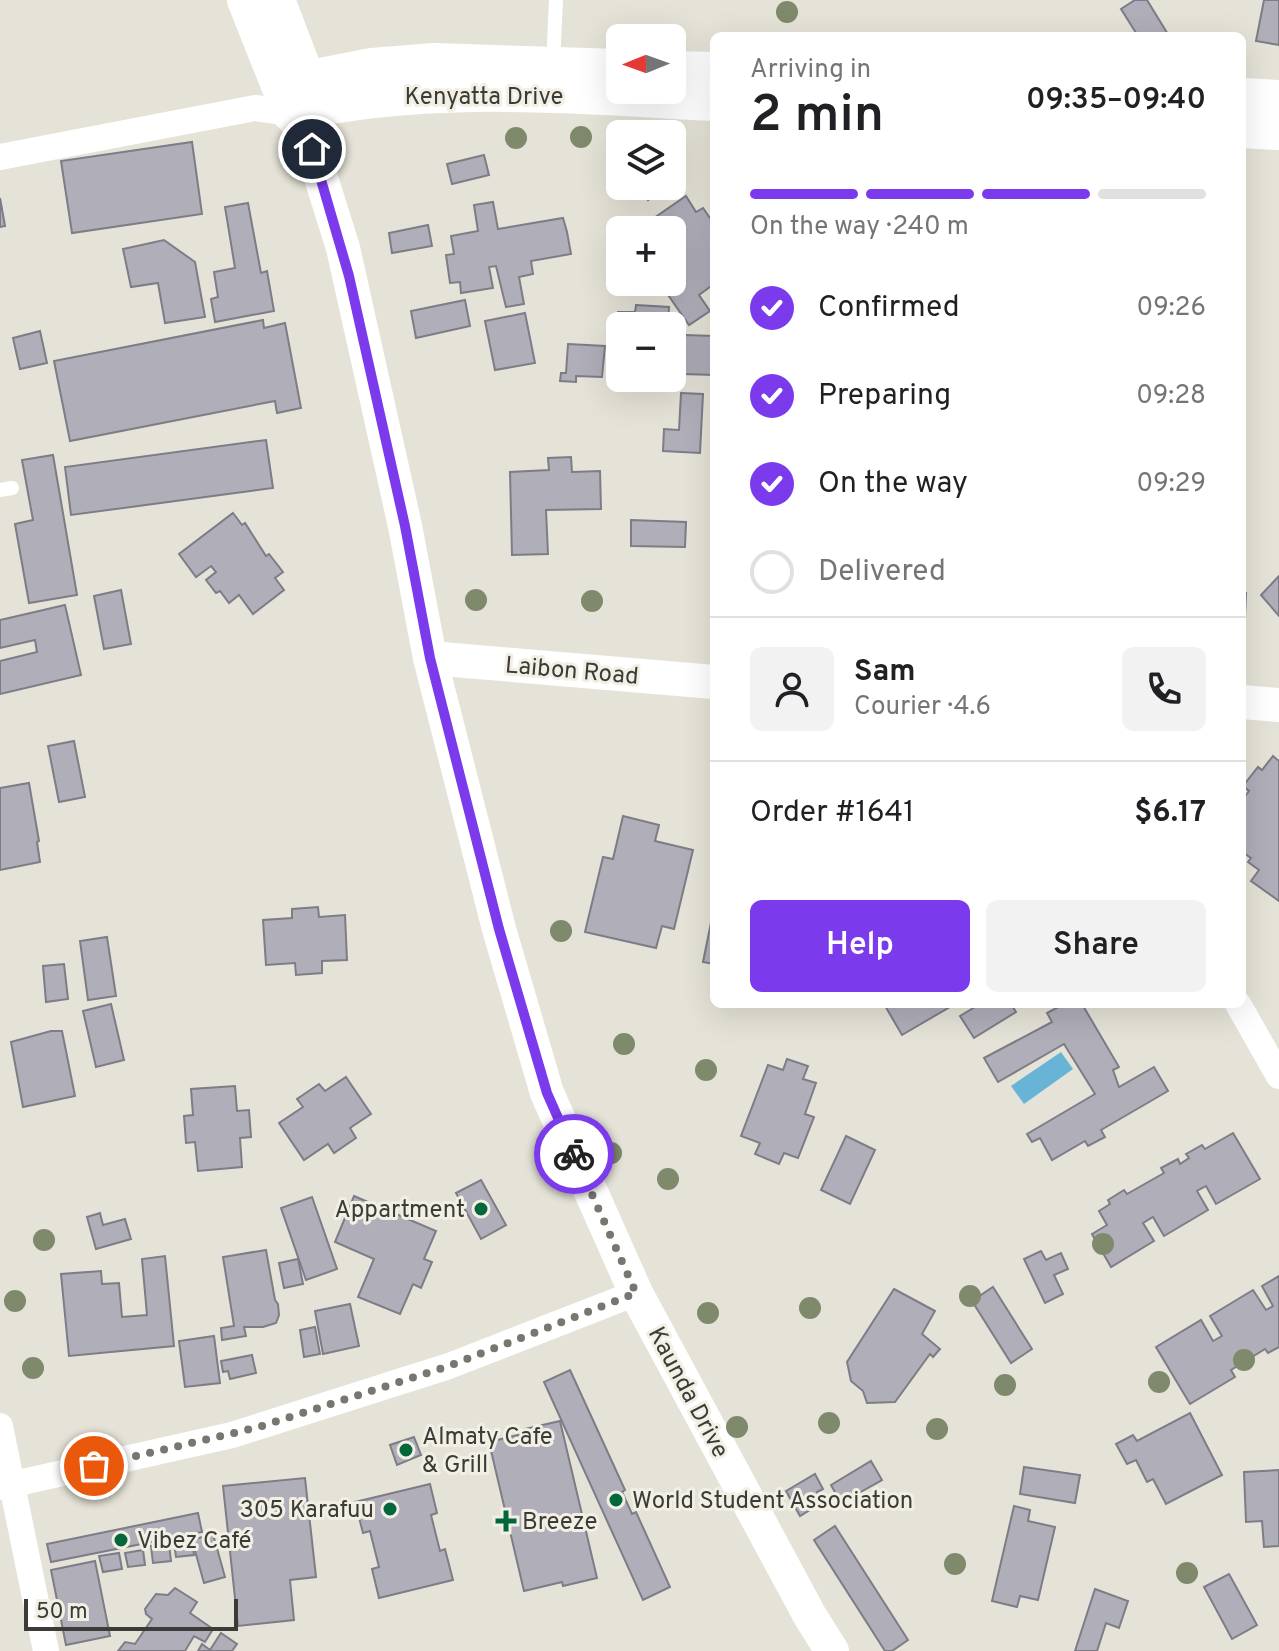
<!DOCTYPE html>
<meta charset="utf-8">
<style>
:root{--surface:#fff;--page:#f2f2f2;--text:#202124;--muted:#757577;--line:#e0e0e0;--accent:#7c3aed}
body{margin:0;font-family:Overpass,sans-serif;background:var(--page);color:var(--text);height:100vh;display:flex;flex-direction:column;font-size:30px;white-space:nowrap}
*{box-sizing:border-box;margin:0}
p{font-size:26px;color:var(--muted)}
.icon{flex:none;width:44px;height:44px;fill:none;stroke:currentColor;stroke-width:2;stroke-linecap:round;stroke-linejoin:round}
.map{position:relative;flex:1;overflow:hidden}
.panel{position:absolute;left:710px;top:32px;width:536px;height:976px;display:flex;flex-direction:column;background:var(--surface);border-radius:12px;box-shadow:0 8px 32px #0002}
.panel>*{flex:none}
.needle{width:52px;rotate:269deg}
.buttons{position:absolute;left:606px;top:24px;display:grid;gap:16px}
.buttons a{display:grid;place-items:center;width:80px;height:80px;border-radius:12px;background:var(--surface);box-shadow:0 8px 32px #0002;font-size:40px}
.scale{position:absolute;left:24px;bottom:20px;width:214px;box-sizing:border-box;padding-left:8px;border:4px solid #3c3b37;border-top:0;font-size:22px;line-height:28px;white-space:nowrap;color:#3c3b37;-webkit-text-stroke:6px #f2f0e4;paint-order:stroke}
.pin{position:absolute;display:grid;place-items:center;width:68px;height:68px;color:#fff;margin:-34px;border:4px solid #fff;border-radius:50%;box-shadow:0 2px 8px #0007}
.courier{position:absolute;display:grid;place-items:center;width:80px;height:80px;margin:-40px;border:6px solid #7c3aed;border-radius:50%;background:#fff;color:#222;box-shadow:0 2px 10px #0007}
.summary em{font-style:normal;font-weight:600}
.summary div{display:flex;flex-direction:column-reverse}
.summary{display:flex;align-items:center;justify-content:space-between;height:136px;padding:0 40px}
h1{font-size:52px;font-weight:600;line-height:60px}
.bar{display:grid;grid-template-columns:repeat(4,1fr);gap:12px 8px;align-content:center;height:96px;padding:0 40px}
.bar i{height:10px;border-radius:6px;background:var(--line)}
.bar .active{background:var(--accent)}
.bar p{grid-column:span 4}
.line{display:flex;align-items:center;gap:20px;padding:0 40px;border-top:2px solid var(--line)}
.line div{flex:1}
.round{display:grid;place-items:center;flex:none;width:84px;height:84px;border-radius:12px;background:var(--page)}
ol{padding:0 40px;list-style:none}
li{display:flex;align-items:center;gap:24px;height:88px}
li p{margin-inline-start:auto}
li .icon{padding:8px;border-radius:50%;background:var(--accent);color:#fff;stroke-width:4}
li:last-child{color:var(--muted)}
li i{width:44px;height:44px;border:4px solid var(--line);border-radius:50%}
.cta{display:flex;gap:16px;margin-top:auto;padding:16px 40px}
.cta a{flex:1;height:92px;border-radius:12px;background:var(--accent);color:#fff;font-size:32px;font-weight:600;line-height:92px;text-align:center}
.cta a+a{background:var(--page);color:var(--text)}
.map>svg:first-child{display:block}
.water{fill:#68b4d7}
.building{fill:#afaeb9;stroke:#7d7c87;stroke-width:2}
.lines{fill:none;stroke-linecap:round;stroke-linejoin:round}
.service{stroke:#fff;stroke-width:14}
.minor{stroke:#fff;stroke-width:26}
.tertiary{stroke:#fff;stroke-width:34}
.secondary{stroke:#fff;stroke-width:38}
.tree{fill:#7f896b}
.done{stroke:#77766f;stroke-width:8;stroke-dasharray:0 14.4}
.route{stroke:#7c3aed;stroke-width:10}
.poi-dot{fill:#04673c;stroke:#f2f0e4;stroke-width:3}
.labels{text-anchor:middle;stroke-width:6;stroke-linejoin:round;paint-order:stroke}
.street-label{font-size:24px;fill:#3c3b37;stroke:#f2f0e4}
.poi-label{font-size:24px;fill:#3c3b37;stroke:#f2f0e4;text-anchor:start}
</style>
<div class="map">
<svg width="1279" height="1651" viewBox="0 0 1279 1651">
<rect width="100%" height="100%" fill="#e5e3d7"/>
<path class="water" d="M1061 1052 1073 1069 1024 1104 1011 1086Z"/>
<g class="building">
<path d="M1135 0H1147L1169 36H1138L1121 9Z"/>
<path d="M1264 0H1279V45L1256 41Z"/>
<path d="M192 142 202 214 72 233 61 161Z"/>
<path d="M484 155 489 175 452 184 447 164Z"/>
<path d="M638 186H667L648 200Z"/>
<path d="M686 196 696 212 703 208 710 218 714 215V284L699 295 710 311 689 325 659 282H672V272L685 263 672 244V230H662L654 218Z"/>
<path d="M0 198 5 226 0 227Z"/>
<path d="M493 202 498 229 563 218 567 232 571 254 531 261 533 274 519 277 524 304 506 307 496 266 489 267 493 288 461 293 460 282 450 283 446 255 454 254 451 236 478 231 474 205Z"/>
<path d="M248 203 261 273 267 271 274 311 215 322 211 299 218 297 214 272 235 268 225 207Z"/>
<path d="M428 225 432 246 392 253 389 233Z"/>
<path d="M164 240 195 262 205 317 165 323 158 283 131 287 123 249Z"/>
<path d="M465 300 470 326 416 338 411 311Z"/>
<path d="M636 305 669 307 668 326H620V373L613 372 618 312H635Z"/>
<path d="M525 313 535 363 495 370 485 321Z"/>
<path d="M263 320 264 328 285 323 301 408 277 413 275 401 70 441 54 361Z"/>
<path d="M40 331 47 363 20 369 13 338Z"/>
<path d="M684 335 714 336V375L683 374Z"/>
<path d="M568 344 605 346 602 377 576 376V382L560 381 561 373H566Z"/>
<path d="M672 348H677L675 375H672Z"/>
<path d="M681 393 703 394 700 453 663 451 664 429 679 430Z"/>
<path d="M266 440 273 488 71 515 65 467Z"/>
<path d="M53 455 77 595 29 603 15 524 33 520 22 460Z"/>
<path d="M571 457 572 472 600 471 601 509 546 510 548 554 512 555 510 472 549 470 548 458Z"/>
<path d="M233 513 242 525 245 523 266 556 269 554 283 572 275 578 284 590 253 614 239 595 229 603 220 591 216 593 206 580 216 572 211 566 196 577 179 554Z"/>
<path d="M631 520 686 522 685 547 631 546Z"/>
<path d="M1279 576V616L1261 595Z"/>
<path d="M121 590 131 644 104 649 94 596Z"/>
<path d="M1242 593H1246L1245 618H1242Z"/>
<path d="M65 605 81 675 0 694V661L37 652 35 640 0 648V620Z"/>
<path d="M74 741 85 797 59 802 48 746Z"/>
<path d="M1273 756 1279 761V901L1251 881 1259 870 1248 862 1251 858 1242 852V800L1249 791 1243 786 1258 767 1262 770Z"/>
<path d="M29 783 39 841 37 842 40 862 0 870V788Z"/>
<path d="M623 816 659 825 655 841 693 850 674 929 662 926 656 948 585 932 603 857 613 859Z"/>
<path d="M318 907 319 917 345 915 347 960 322 961V973L296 975 295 963 266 965 263 920 292 918V909Z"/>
<path d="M714 908V964L703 962Z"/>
<path d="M107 937 116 996 88 1000 80 941Z"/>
<path d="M64 964 68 999 46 1002 43 966Z"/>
<path d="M111 1004 124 1060 96 1067 83 1011Z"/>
<path d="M884 1004H955L902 1035Z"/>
<path d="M980 1004H1011L1016 1012 974 1038 960 1016Z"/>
<path d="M1064 1004H1082L1119 1067 1113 1070 1119 1087 1154 1067 1168 1091 1101 1130 1105 1137 1088 1146 1085 1141 1052 1160 1040 1138 1032 1142 1027 1134 1095 1094 1064 1044 998 1082 984 1058 1052 1022 1047 1013Z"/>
<path d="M51 1031H62L75 1096 23 1107 11 1042Z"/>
<path d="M787 1059 808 1066 803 1079 816 1083 805 1114 814 1117 798 1158 784 1153 779 1164 755 1154 760 1143 741 1136 768 1065 783 1070Z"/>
<path d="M346 1077 371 1114 350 1128 356 1138 334 1153 328 1144 304 1160 279 1123 303 1107 297 1099 319 1084 325 1091Z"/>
<path d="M235 1086 237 1111 249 1110 251 1137 240 1138 242 1167 198 1171 195 1142 186 1143 184 1116 193 1115 191 1089Z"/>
<path d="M1233 1133 1260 1179 1216 1204 1206 1186 1197 1191 1208 1210 1164 1236 1153 1217 1143 1223 1154 1241 1111 1267 1092 1234 1107 1225 1099 1211 1110 1204 1108 1200 1124 1190 1127 1194 1164 1173 1161 1168 1178 1159 1180 1164 1189 1158 1186 1154 1202 1145 1205 1149Z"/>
<path d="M846 1136 875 1150 850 1204 821 1190Z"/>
<path d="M481 1180 506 1225 481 1239 456 1193Z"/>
<path d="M354 1196 436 1231 424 1259 432 1262 421 1288 413 1284 400 1314 358 1297 374 1259 335 1242Z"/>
<path d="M312 1197 337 1269 306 1280 281 1208Z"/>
<path d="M100 1213 103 1225 125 1219 131 1239 96 1249 87 1217Z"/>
<path d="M266 1250 275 1300 278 1304 279 1315 276 1323 263 1327H244L246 1336 222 1340 221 1328 234 1326 223 1257Z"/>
<path d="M1041 1251 1046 1260 1061 1253 1068 1269 1054 1275 1063 1294 1045 1303 1024 1259Z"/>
<path d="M165 1256 174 1346 69 1356 61 1274 101 1271 102 1284 119 1283 122 1317 147 1315 142 1259Z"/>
<path d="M298 1259 303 1284 284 1288 279 1263Z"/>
<path d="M1279 1276V1347L1268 1353 1265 1349 1231 1370 1235 1377 1190 1404 1156 1347 1201 1320 1213 1341 1222 1336 1210 1316 1253 1290 1266 1310 1273 1306 1262 1286Z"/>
<path d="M993 1287 1032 1349 1011 1363 972 1301Z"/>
<path d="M894 1289 935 1311 922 1334 940 1349 933 1357 930 1354 895 1402 867 1403 863 1391 851 1381 847 1362Z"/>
<path d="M350 1304 359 1346 323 1354 315 1311Z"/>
<path d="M315 1327 320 1354 304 1357 300 1330Z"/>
<path d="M214 1336 220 1383 185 1387 179 1341Z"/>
<path d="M252 1355 256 1373 230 1379 228 1371 223 1372 221 1361Z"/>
<path d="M570 1370 625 1490 622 1492 632 1514 636 1512 670 1587 643 1600 544 1382Z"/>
<path d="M1190 1413 1222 1475 1166 1504 1153 1479 1147 1482 1136 1460 1127 1464 1116 1444 1133 1435 1137 1441Z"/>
<path d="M560 1421 597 1578 563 1586 562 1582 524 1591 489 1442 526 1433 525 1429Z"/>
<path d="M414 1437 421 1455 397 1465 390 1445Z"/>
<path d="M871 1461 882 1480 841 1503 831 1485Z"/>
<path d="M1024 1467 1080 1475 1075 1503 1020 1494Z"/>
<path d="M1279 1470V1546L1264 1547 1262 1521 1246 1522 1244 1472Z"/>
<path d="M815 1474 823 1489 817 1492 823 1502 800 1516 786 1491Z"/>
<path d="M305 1478 316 1577 290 1580 294 1620 238 1626 223 1486Z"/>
<path d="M430 1484 437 1513 431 1515 440 1551 445 1549 453 1580 379 1598 372 1569 379 1567 370 1531 363 1533 355 1502Z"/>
<path d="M1014 1506 1030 1510 1028 1521 1055 1527 1038 1600 1020 1596 1017 1607 992 1601Z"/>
<path d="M198 1513 202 1532 51 1562 47 1544Z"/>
<path d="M835 1526 908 1640 892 1651H885L814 1540Z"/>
<path d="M213 1534 225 1577 204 1583 192 1540Z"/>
<path d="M192 1541 194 1555 176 1557 174 1543Z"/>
<path d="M169 1544 171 1561 153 1563 151 1546Z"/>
<path d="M143 1550 145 1565 128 1567 125 1553Z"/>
<path d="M119 1553 122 1569 103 1572 99 1556Z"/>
<path d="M95 1561 110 1636 66 1645 51 1570Z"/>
<path d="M1229 1574 1257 1625 1232 1639 1204 1587Z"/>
<path d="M175 1588 197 1602 190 1613 213 1629 205 1642 194 1636 185 1651H118L125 1642 135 1644 152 1619 146 1614 145 1609 156 1594 168 1595Z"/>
<path d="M1095 1589 1128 1601 1119 1628 1106 1623 1097 1651H1075Z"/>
<path d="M221 1633 237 1644 232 1651H198L202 1644 210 1650Z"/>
</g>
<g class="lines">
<g class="service">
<path d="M553 65 556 0"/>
<path d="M0 490 12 488"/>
</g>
<g class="minor">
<path d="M0 157 255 108 291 113"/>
<path d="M1238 1004 1279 1076"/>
<path d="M0 1426 46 1651"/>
<path d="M0 1487 232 1435 449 1366 636 1293"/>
</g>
<g class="tertiary">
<path d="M291 113 312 149 343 248 405 526 430 658 499 929 547 1093 636 1293 810 1616 832 1651"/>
<path d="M430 658 714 682"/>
<path d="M1242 702 1279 705"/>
</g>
<g class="secondary">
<path d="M246 0 291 113C431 81 572 95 714 102"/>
<path d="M276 0 315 102"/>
<path d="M672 70 714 71"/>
<path d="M280 85 372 67 434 62 620 68"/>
<path d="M1242 97 1279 99"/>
<path d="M1242 129 1279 131"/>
</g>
</g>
<g class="tree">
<circle cx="787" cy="12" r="11"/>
<circle cx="581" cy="137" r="11"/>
<circle cx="516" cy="138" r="11"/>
<circle cx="476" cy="600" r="11"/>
<circle cx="592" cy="601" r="11"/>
<circle cx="561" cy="931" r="11"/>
<circle cx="624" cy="1044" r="11"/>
<circle cx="706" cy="1070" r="11"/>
<circle cx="611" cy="1153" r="11"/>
<circle cx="668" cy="1179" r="11"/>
<circle cx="44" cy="1240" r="11"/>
<circle cx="1103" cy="1244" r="11"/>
<circle cx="970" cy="1296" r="11"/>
<circle cx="15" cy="1301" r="11"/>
<circle cx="810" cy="1308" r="11"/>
<circle cx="708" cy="1313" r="11"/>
<circle cx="1244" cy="1360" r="11"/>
<circle cx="33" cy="1368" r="11"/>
<circle cx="1159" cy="1382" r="11"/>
<circle cx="1005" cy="1385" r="11"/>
<circle cx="829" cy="1423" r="11"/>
<circle cx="737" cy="1427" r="11"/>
<circle cx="937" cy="1429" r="11"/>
<circle cx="955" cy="1564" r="11"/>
<circle cx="1187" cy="1573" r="11"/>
</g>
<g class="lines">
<path class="done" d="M94 1466 259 1427 449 1366 636 1293 574 1154"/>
<path class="route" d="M312 149 349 276 405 526 430 658 499 929 547 1093 574 1154"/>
</g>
<g class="poi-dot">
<circle cx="481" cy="1209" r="8"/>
<circle cx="406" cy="1450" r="8"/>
<circle cx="616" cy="1500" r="8"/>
<circle cx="390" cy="1509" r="8"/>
<path d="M502 1509h8v8h8v8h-8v8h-8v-8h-8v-8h8z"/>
<circle cx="121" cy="1540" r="8"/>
</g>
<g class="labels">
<g class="street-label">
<text x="484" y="104">Kenyatta Drive</text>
<text transform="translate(572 670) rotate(5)" y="8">Laibon Road</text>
<text transform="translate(689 1392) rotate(62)" y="8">Kaunda Drive</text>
</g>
<g class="poi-label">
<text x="465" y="1217" text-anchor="end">Appartment</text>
<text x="422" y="1444">Almaty Cafe<tspan x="422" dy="28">&amp; Grill</tspan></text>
<text x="632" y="1508">World Student Association</text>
<text x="374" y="1517" text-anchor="end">305 Karafuu</text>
<text x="522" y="1529">Breeze</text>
<text x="137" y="1548">Vibez Café</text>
</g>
</g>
</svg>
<div class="buttons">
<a><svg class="needle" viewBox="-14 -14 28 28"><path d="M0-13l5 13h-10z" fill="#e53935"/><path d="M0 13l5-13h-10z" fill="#757577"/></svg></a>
<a><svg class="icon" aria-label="layers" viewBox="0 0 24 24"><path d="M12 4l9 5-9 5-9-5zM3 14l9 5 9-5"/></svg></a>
<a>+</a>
<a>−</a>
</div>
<div class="scale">50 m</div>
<div class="pin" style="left:94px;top:1466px;background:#ea580c"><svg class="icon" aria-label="bag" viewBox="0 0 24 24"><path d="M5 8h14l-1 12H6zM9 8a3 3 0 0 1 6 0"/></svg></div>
<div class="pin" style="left:312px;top:149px;background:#1f2937"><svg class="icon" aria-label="home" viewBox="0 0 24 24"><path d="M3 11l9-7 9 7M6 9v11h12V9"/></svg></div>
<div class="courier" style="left:574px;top:1154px"><svg class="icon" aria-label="bike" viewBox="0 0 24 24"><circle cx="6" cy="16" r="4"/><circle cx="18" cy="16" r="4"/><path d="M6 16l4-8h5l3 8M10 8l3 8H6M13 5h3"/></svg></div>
<section class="panel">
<div class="summary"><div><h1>2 min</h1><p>Arriving in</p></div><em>09:35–09:40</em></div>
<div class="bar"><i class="active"></i><i class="active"></i><i class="active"></i><i></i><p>On the way · 240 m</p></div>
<ol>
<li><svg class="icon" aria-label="check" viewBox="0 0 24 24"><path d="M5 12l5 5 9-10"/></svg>Confirmed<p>09:26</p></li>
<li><svg class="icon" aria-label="check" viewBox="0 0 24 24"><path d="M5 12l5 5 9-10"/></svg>Preparing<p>09:28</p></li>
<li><svg class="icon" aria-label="check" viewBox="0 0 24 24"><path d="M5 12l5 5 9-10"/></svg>On the way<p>09:29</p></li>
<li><i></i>Delivered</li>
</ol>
<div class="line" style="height:144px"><a class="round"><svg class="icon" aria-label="person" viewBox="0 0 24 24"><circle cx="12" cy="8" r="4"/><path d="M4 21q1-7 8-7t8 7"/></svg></a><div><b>Sam</b><p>Courier · 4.6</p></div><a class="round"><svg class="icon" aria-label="phone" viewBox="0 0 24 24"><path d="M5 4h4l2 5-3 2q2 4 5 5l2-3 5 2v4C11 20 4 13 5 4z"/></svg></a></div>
<div class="line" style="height:104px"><div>Order #1641</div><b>$6.17</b></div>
<div class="cta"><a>Help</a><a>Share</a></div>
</section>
</div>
